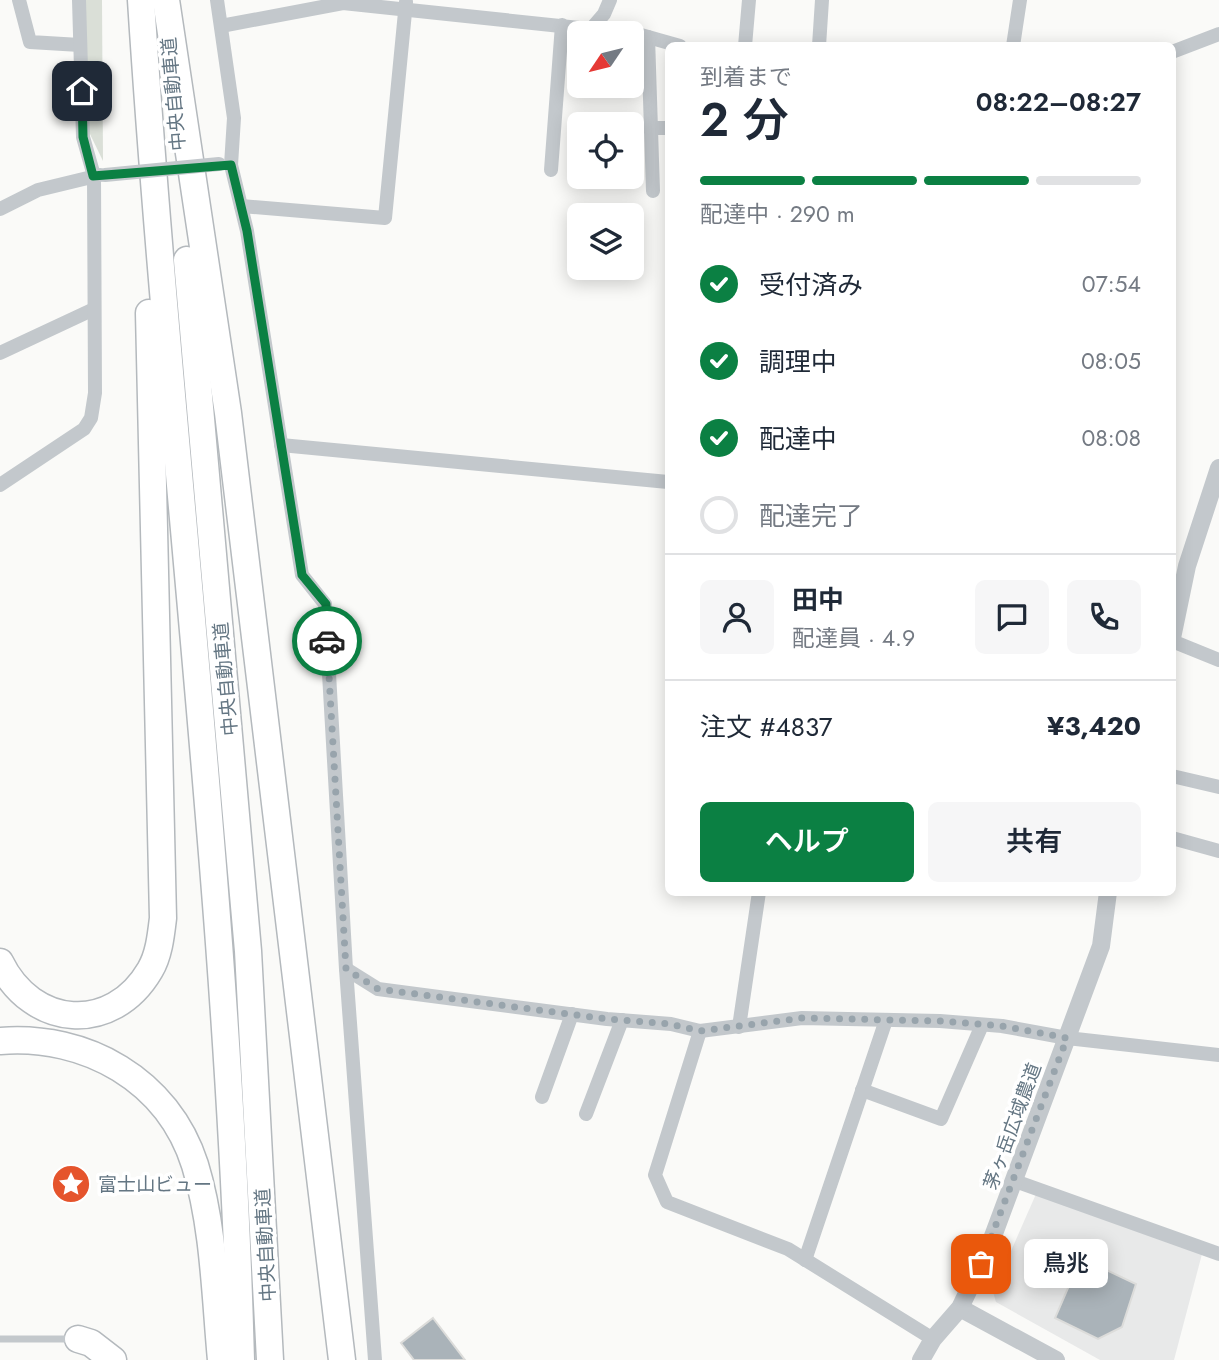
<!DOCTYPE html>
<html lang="ja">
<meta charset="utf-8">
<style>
:root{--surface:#fff;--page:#f6f6f7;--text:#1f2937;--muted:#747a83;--line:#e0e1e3;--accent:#0b8043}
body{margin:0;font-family:Jost,"Noto Sans JP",sans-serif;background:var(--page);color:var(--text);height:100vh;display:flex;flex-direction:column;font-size:26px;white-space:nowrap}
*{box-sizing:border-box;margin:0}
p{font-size:23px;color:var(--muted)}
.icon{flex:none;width:38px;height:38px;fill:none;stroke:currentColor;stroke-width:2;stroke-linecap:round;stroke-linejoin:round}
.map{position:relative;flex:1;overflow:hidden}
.side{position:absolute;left:665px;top:42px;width:511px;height:854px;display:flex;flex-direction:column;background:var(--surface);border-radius:10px;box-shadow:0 4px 18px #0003}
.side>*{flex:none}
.needle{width:46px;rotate:235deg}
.buttons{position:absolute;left:567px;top:21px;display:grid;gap:14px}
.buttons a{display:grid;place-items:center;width:77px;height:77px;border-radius:10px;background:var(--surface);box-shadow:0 4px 18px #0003;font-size:35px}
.pin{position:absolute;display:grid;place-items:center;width:60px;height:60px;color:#fff;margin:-30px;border-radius:14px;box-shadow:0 4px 10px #0006}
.courier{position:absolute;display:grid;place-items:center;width:70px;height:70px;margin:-35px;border:5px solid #0b8043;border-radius:50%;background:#fff;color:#222;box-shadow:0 2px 9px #0007}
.bubble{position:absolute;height:49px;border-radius:10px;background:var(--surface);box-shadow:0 4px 18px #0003;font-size:23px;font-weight:600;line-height:49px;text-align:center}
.headline em{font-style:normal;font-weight:600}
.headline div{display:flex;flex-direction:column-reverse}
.headline{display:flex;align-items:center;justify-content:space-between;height:119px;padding:0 35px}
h1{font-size:46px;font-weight:600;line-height:52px}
.bar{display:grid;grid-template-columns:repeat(4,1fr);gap:10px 7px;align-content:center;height:84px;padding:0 35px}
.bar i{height:9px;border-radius:5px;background:var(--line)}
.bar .selected{background:var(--accent)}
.bar p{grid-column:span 4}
.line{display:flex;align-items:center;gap:18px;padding:0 35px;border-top:2px solid var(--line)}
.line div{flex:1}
.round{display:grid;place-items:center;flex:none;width:74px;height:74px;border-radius:10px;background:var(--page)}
ol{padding:0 35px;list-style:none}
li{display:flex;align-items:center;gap:21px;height:77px}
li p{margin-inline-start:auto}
li .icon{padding:7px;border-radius:50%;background:var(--accent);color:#fff;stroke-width:4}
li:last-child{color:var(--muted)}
li i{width:38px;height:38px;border:4px solid var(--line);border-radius:50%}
.action{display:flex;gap:14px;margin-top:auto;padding:14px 35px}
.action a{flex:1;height:80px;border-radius:10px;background:var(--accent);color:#fff;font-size:28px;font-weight:600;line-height:80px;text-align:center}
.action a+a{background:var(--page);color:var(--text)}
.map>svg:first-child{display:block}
.built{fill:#e8e9e9}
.green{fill:#dadfd7}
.building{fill:#aab3b9;stroke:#dcdcda;stroke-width:2}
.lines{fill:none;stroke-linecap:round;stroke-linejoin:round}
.motorway-casing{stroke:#b4b9bd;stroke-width:29}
.service{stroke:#c3c8cc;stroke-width:7}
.minor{stroke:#c3c8cc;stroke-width:14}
.tertiary{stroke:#c3c8cc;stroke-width:18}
.motorway{stroke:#fff;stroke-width:26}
.minor-bridge{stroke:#c3c8cc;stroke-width:14}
.done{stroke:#98a4ac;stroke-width:7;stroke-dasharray:0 12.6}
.route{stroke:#0b8043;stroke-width:9}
.labels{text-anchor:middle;stroke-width:7;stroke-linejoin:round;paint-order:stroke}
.street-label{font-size:19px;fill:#647683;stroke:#fff}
.poi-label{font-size:19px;fill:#647683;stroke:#fff;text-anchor:start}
</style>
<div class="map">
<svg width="1219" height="1360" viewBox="0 0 1219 1360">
<rect width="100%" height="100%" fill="#fafaf8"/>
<path class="built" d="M1036 1194 1202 1254 1174 1360H1100L996 1302 993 1292Z"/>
<path class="green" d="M85 0H102L103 161 88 130Z"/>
<g class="building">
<path d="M1081 1258 1136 1284 1122 1327 1098 1339 1055 1318Z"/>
<path d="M433 1318 465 1360H414L401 1343Z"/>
</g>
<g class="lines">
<g class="motorway-casing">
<g id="motorway">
<path d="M141 0C170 454 229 905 241 1360"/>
<path d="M166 0 228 413 342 1360"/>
<path d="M187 260 248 951 270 1360"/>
<path d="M0 962C32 1028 112 1035 150 970 159 955 161 935 163 918L149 313"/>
<path d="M0 1041C86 1034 168 1080 195 1165 214 1227 215 1296 221 1360"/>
<path d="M78 1339 91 1343 113 1360"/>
</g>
</g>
<path class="service" d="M0 1339H73"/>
<g class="minor">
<path d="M19 0 30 42 80 45"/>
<path d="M217 0 234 118 231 165 247 231 302 575 325 604 346 969 375 1360"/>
<path d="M221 26 343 3 627 33"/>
<path d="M592 28 604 14 610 0"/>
<path d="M641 35 680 46"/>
<path d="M648 37 653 191"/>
<path d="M745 46 749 0"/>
<path d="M819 46 822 0"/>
<path d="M1013 46 1020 0"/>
<path d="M1172 52 1219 34"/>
<path d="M649 128H668"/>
<path d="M551 170 562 25"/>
<path d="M241 206 385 218 406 2"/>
<path d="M0 209 38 190 100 175"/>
<path d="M0 353 94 309"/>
<path d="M281 445 668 482"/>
<path d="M0 485 84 429 91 418 95 393 94 176 83 137 79 0"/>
<path d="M1172 641 1219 660"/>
<path d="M1172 776 1219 787"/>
<path d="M1172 838 1219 851"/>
<path d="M346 969 378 989 607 1019 671 1024 700 1031 802 1018 940 1021 1002 1026 1067 1038 1219 1055"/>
<path d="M739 1027 759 892"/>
<path d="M700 1031 655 1175 667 1202 788 1249 933 1339"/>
<path d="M862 1090 941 1119 982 1025"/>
<path d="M542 1097 572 1014"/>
<path d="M586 1114 622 1020"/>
<path d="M1015 1181 1219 1254"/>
<path d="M805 1260 886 1020"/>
</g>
<g class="tertiary">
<path d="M1172 638 1187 566 1219 468"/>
<path d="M960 1308 1056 1360"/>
<path d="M921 1360 933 1339 960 1308 989 1247 1101 946 1108 892"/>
</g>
<use href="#motorway" class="motorway"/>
<path class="minor-bridge" d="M105 175 219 164"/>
</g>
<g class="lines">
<path class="done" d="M327 641 346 969 378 989 607 1019 670 1024 700 1031 802 1018 940 1021 1002 1026 1067 1038 981 1264"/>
<path class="route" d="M82 91 83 137 93 176 231 165 247 231 302 575 326 604 327 641"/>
</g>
<defs>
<g id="sight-disc" transform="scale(2.0125)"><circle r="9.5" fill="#e5542c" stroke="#fff"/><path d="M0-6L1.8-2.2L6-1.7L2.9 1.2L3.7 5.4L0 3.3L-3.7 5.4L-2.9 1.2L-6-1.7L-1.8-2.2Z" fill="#fff"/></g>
</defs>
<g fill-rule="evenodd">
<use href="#sight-disc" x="71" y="1184"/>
</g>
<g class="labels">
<g class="street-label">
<text transform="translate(173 94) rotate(-95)" y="7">中央自動車道</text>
<text transform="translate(225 679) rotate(-95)" y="7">中央自動車道</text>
<text transform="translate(1012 1126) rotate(-70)" y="7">茅ヶ岳広域農道</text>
<text transform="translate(265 1245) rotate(-93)" y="7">中央自動車道</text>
</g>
<g class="poi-label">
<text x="98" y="1191">富士山ビュー</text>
</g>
</g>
</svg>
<div class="buttons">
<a><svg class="needle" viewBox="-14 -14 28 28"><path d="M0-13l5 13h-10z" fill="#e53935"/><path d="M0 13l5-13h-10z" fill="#747a83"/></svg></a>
<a><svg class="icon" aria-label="locate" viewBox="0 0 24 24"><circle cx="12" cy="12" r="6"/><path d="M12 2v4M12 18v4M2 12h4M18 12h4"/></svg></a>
<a><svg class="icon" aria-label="layers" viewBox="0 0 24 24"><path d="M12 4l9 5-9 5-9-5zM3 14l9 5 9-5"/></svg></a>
</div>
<div class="pin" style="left:981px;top:1264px;background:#ea580c"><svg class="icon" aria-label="bag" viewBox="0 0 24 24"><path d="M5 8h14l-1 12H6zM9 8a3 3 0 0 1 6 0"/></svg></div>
<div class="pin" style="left:82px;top:91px;background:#1f2937"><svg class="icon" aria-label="home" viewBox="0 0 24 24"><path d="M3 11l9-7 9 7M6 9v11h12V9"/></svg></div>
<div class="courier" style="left:327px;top:641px"><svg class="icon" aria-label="car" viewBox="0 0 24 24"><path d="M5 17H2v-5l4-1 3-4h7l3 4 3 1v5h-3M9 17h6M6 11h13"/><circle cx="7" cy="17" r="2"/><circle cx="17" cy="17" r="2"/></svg></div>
<div class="bubble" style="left:1024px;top:1239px;width:84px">鳥兆</div>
<section class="side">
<div class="headline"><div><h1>2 分</h1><p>到着まで</p></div><em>08:22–08:27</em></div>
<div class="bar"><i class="selected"></i><i class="selected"></i><i class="selected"></i><i></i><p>配達中 · 290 m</p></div>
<ol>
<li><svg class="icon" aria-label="check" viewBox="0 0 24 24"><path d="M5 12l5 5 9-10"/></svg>受付済み<p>07:54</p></li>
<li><svg class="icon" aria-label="check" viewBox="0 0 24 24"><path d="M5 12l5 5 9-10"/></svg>調理中<p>08:05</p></li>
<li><svg class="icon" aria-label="check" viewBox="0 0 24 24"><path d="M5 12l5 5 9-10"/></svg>配達中<p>08:08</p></li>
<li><i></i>配達完了</li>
</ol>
<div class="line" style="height:126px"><a class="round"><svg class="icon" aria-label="person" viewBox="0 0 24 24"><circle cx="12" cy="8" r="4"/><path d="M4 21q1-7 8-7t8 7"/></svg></a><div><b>田中</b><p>配達員 · 4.9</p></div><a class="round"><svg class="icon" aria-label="chat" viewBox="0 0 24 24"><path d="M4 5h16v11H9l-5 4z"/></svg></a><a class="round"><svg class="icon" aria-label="phone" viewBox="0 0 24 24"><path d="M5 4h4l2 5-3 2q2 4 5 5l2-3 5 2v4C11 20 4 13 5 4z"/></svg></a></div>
<div class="line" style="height:91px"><div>注文 #4837</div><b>¥3,420</b></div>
<div class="action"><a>ヘルプ</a><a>共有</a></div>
</section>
</div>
